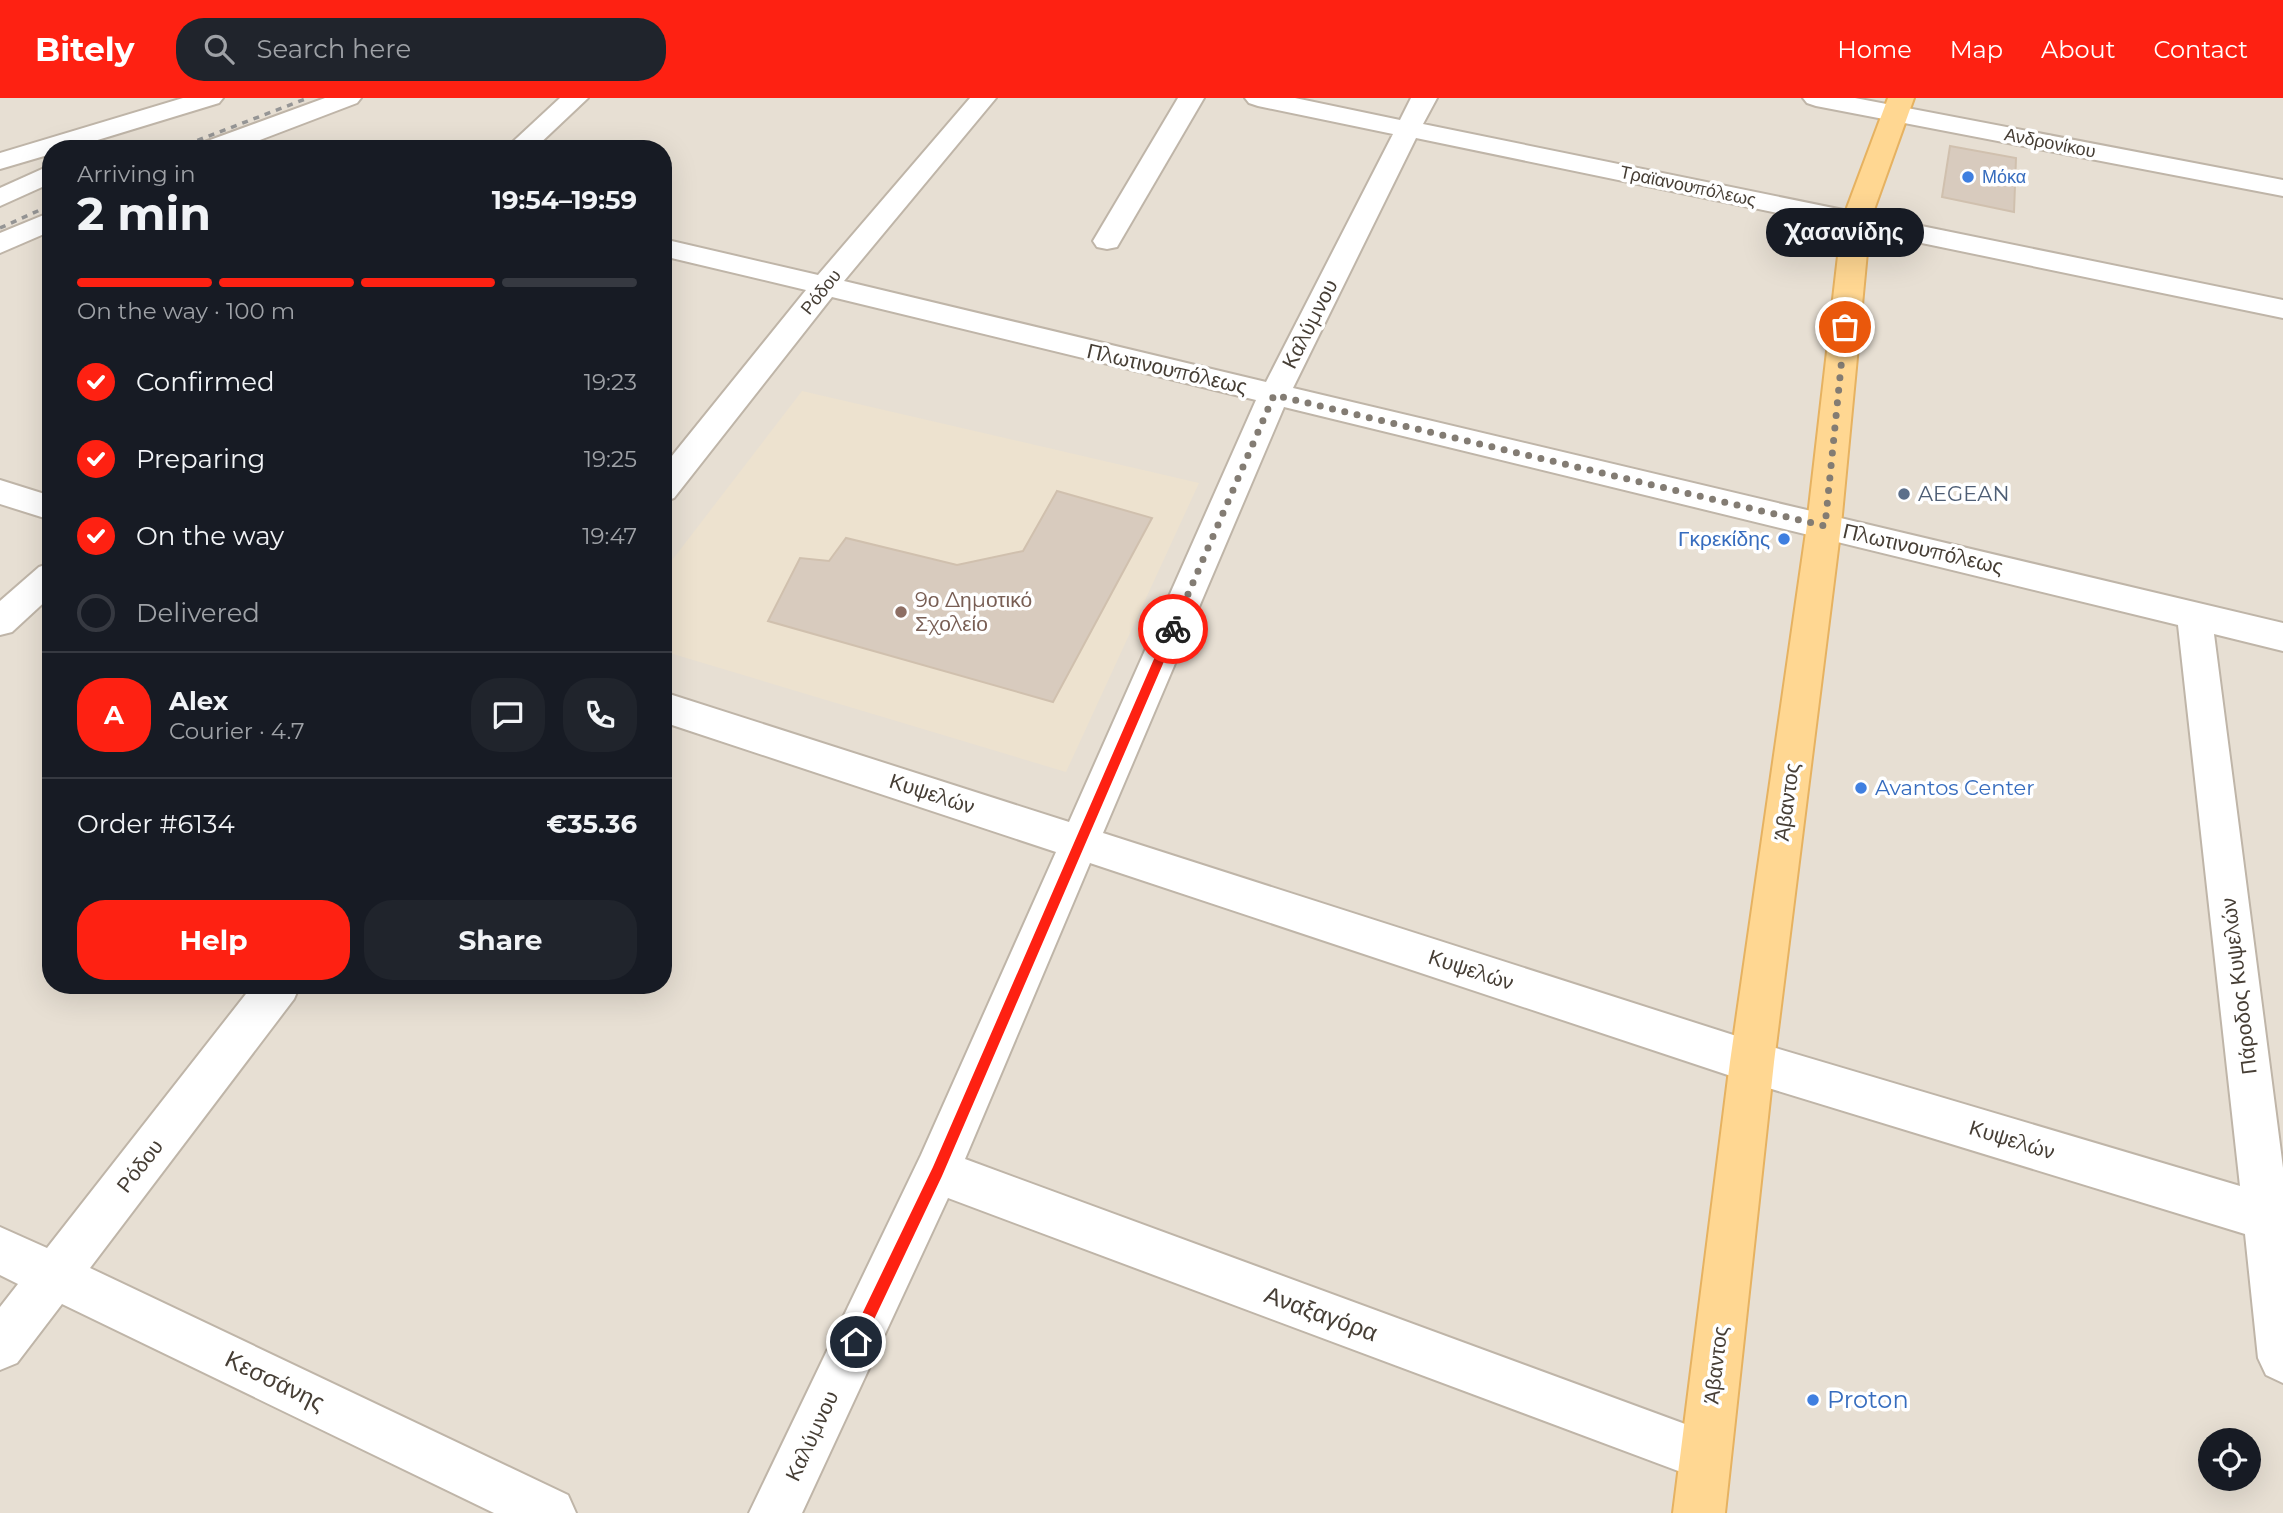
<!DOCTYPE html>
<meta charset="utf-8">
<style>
:root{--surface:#171b24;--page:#20242c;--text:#f1f3f6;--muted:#9ea1a6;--line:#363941;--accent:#fe2112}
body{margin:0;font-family:Montserrat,sans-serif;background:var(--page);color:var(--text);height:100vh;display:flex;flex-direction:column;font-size:26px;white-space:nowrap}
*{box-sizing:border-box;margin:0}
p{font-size:23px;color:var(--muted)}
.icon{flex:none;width:38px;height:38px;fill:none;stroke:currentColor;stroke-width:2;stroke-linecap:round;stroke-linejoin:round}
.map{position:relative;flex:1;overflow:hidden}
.panel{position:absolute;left:42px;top:42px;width:630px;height:854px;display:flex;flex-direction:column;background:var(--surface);border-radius:28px;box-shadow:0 7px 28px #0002}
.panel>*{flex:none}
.fabs{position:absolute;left:2198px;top:1330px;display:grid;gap:14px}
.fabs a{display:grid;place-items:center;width:63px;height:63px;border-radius:50%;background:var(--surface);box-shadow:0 7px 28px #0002;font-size:35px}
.pin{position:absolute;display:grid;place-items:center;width:60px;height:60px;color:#fff;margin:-30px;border:4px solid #fff;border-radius:50%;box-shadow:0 2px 7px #0007}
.courier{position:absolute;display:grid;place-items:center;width:70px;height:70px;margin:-35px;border:5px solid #fe2112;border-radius:50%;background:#fff;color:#222;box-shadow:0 2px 9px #0007}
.bubble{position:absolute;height:49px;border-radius:24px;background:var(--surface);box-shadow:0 7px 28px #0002;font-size:23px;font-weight:700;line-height:49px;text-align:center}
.overview em{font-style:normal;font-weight:700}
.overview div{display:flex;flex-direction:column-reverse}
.overview{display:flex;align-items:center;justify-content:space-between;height:119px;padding:0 35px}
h1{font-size:46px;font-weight:700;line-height:52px}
.bar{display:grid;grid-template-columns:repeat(4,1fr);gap:10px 7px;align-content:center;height:84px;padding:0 35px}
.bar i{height:9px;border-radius:5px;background:var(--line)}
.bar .on{background:var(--accent)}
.bar p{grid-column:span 4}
.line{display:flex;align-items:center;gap:18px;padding:0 35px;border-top:2px solid var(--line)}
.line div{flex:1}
.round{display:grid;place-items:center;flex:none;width:74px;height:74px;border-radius:28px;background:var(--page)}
ol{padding:0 35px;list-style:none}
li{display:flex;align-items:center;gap:21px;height:77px}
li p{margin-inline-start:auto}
li .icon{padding:7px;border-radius:50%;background:var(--accent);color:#fff;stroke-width:4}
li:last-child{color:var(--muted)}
li i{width:38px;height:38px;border:4px solid var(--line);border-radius:50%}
.primary-button{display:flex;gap:14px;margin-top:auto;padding:14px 35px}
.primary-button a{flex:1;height:80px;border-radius:28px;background:var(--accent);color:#fff;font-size:28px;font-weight:700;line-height:80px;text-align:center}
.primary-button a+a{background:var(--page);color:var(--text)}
header{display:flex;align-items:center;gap:42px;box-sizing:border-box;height:98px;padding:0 35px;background:var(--accent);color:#fff}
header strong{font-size:33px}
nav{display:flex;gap:38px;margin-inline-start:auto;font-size:24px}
.search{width:490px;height:63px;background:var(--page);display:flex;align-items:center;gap:18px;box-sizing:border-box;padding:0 24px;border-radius:28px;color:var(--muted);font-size:26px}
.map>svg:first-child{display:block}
.residential{fill:#e7dfd3;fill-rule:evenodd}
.education{fill:#ede2cf}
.building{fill:#d8cbbe;stroke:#d0c0ae;stroke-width:2}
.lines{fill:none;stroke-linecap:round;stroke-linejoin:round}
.minor-casing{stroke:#bfb5a8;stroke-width:4}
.major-casing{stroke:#e6b261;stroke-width:4}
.minor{fill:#fff;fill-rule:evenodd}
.major{fill:#ffd792;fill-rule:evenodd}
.rail{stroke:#959595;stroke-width:3.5;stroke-dasharray:6 6;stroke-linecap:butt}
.route{fill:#fe2112}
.done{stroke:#837c73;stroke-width:7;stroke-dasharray:0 12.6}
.shop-dot{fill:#3f7fe0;stroke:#fff;stroke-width:2.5}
.service-dot{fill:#5c6f8a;stroke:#fff;stroke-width:2.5}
.education-dot{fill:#8d6e63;stroke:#fff;stroke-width:2.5}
.labels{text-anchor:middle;stroke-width:7;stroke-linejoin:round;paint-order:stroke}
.far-street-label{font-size:18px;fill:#463e35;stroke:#fff}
.far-shop-label{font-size:18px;fill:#366cbe;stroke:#fff;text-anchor:start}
.street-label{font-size:21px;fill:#463e35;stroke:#fff}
.service-label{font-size:21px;fill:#4e5e75;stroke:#fff;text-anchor:start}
.shop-label{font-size:21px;fill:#366cbe;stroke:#fff;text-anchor:end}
.education-label{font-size:21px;fill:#785e54;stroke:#fff;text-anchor:start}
.near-street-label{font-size:24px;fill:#463e35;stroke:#fff}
.near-shop-label{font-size:24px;fill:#366cbe;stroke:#fff;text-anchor:start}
</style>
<header>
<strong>Bitely</strong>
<div class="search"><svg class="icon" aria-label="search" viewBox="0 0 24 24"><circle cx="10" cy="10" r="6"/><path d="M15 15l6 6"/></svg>Search here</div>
<nav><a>Home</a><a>Map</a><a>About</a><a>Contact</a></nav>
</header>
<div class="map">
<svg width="2283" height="1415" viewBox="0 0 2283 1415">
<rect width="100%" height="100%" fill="#f3eee5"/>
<path class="residential" d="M0 0H2283V1415H0ZM51 51H663V887H51ZM2210 1342H2249V1381H2210Z"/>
<path class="education" d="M802 293 1199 385 1066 674 663 553V474Z"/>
<g class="building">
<path d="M1950 48 2016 60 2014 114 1942 99Z"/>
<path d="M1057 393 1152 420 1053 604 768 523 800 460 829 463 846 440 957 467 1023 453Z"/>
</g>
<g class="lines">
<g class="minor-casing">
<g id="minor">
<path d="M183 0H223L219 5 68 51H51V56L0 71V55Z"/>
<path d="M325 0H361L357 5 236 51H198L202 45Z"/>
<path d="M560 0H588L534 51H505Z"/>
<path d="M970 0H996L844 183 1266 284 1393 36 1258 8 1249 5 1245 0H1295L1400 22 1411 0H1437L1423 26 2283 202V220L1416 40 1293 290 2283 525V553L2214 536 2283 1070V1285L2266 1277 2258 1260 2245 1136 1752 985 1090 765 965 1061 1723 1340 1730 1358 1723 1376 1705 1383 948 1100 802 1415H749L921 1057 1056 754 663 624V594L1069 724 1256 302 832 199 674 400 663 404V369L806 192 663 158V141L818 177ZM1284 309 2178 527 2240 1088 1752 943 1103 735Z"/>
<path d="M1178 0H1204L1117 149 1107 151 1097 149 1093 143Z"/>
<path d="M1803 0H1855L2283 82V98L1816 8 1807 5Z"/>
<path d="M51 67V85L0 108V90Z"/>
<path d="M51 114V133L0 155V135Z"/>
<path d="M0 382 51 398V422L0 406Z"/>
<path d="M51 465V498L12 534 0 537V503L39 469Z"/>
<path d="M253 887H300L294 901 90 1170 568 1397 576 1415H494L62 1206 17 1265 0 1272V1209L18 1186 0 1177V1129L47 1150Z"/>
</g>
</g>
<g class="major-casing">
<path id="major" d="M1888 0H1914L1870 123 1841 427 1774 964 1725 1415H1673L1730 964 1807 427 1842 123Z"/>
</g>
<use href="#minor" class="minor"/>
<use href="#major" class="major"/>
<g class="rail">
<path d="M175 51 308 0"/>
<path d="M0 130 51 107"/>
</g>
</g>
<path class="route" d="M1173 527 1178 531 942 1078 861 1249 856 1251 851 1249 849 1244 851 1239 933 1069 1167 531Z"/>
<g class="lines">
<path class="done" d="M1173 531 1274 297 1825 428 1845 229"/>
</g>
<g class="shop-dot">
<circle cx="1968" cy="79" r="7"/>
<circle cx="1784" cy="441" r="7"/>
<circle cx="1861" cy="690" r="7"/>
<circle cx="1813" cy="1302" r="7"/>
</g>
<circle class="service-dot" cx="1904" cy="396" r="7"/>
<circle class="education-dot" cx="901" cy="514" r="7"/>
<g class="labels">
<g class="far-street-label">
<text transform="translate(2050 45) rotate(11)" y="6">Ανδρονίκου</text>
<text transform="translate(1688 88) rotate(12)" y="6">Τραϊανουπόλεως</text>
<text transform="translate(821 194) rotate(-51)" y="6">Ρόδου</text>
</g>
<g class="far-shop-label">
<text x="1982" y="85">Μόκα</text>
</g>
<g class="street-label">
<text transform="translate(1310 226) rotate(-63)" y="7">Καλύμνου</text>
<text transform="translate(1167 271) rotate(13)" y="7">Πλωτινουπόλεως</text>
<text transform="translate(1923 451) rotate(13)" y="7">Πλωτινουπόλεως</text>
<text transform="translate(932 696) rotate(18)" y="7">Κυψελών</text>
<text transform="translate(1787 704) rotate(-82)" y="7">Άβαντος</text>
<text transform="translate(1471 872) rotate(18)" y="7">Κυψελών</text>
<text transform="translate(2239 888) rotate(-97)" y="7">Πάροδος Κυψελών</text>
<text transform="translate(2012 1042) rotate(17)" y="7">Κυψελών</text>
<text transform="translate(140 1068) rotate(-52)" y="7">Ρόδου</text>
<text transform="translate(1716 1267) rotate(-83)" y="7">Άβαντος</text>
<text transform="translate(812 1338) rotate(-65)" y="7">Καλύμνου</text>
</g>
<g class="service-label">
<text x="1918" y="403">AEGEAN</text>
</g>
<g class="shop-label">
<text x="1770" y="448">Γκρεκίδης</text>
<text x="1875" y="697" text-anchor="start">Avantos Center</text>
</g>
<g class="education-label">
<text x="915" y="509">9ο Δημοτικό<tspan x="915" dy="24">Σχολείο</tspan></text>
</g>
<g class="near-street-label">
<text transform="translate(1321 1216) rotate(20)" y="8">Αναξαγόρα</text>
<text transform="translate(275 1283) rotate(26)" y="8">Κεσσάνης</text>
</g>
<g class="near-shop-label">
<text x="1827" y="1310">Proton</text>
</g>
</g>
</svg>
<div class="fabs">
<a><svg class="icon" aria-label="locate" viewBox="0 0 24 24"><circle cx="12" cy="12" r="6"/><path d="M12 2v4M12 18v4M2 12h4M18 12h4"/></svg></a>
</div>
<div class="pin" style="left:1845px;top:229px;background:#ea580c"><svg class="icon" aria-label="bag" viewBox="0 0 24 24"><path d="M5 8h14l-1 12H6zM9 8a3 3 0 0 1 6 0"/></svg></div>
<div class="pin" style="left:856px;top:1244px;background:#1f2937"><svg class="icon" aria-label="home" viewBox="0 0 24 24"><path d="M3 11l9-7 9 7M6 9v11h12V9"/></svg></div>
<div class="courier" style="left:1173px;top:531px"><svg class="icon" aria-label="bike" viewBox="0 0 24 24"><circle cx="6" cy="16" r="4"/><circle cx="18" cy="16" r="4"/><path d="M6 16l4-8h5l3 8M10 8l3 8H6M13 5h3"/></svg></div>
<div class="bubble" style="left:1766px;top:110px;width:158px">Χασανίδης</div>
<section class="panel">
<div class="overview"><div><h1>2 min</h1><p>Arriving in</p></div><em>19:54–19:59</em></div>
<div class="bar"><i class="on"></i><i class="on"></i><i class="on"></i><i></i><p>On the way · 100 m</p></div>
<ol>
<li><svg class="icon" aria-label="check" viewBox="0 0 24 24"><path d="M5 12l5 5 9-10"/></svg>Confirmed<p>19:23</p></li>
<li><svg class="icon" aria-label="check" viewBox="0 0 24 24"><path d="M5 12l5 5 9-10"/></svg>Preparing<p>19:25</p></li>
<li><svg class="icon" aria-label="check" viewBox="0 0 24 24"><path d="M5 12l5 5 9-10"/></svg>On the way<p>19:47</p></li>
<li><i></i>Delivered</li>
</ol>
<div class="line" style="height:126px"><b class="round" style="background:var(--accent);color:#fff">A</b><div><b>Alex</b><p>Courier · 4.7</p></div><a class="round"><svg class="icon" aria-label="chat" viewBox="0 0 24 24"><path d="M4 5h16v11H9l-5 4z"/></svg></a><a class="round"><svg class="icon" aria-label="phone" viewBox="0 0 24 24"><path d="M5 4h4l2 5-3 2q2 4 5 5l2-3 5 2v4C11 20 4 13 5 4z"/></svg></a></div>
<div class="line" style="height:91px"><div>Order #6134</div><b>€35.36</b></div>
<div class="primary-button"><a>Help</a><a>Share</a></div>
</section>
</div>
